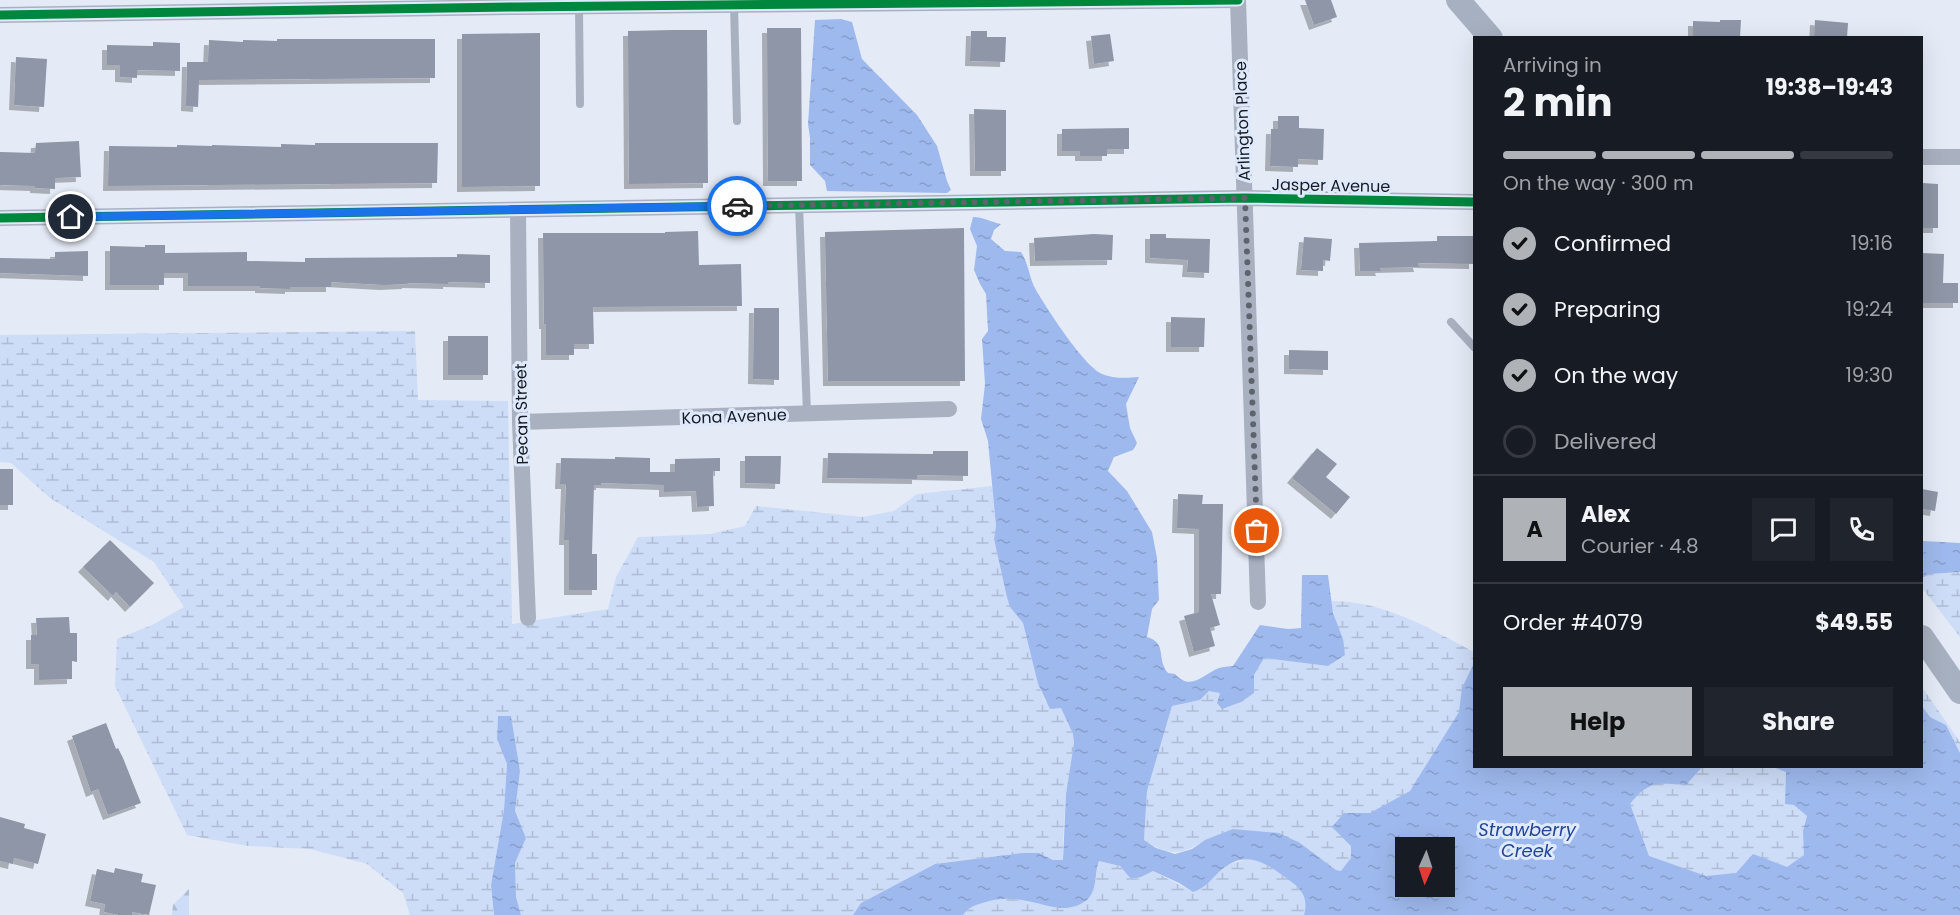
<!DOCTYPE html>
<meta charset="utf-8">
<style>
:root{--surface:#171b24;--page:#20242c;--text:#f1f3f6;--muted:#9ea1a6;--line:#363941;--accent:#afb3b8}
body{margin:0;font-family:Poppins,sans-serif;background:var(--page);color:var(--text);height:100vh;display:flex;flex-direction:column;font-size:22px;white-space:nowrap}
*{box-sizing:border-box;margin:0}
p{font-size:20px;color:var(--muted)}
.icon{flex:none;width:33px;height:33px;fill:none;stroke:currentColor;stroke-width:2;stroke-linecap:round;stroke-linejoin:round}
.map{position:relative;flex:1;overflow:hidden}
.panel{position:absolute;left:1473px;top:36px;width:450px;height:732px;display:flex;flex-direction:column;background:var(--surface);border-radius:0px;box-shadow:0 6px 24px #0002}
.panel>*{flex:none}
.needle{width:39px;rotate:183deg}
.fabs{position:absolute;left:1395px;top:837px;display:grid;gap:12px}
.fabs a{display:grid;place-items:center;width:60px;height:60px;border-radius:0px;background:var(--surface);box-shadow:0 6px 24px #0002;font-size:30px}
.pin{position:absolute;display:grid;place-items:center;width:51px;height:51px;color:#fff;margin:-26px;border:3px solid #fff;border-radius:50%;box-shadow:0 2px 6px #0007}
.courier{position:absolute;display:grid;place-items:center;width:60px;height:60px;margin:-30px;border:4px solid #1a73e8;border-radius:50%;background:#fff;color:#222;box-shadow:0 2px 8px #0007}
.summary em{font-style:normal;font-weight:700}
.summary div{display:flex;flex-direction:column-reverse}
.summary{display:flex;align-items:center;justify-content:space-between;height:102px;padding:0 30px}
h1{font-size:39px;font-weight:700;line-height:45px}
.bar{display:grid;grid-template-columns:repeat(4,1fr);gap:9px 6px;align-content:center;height:72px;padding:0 30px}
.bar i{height:8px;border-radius:4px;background:var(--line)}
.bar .on{background:var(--accent)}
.bar p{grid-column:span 4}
.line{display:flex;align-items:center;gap:15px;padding:0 30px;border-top:2px solid var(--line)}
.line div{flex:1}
.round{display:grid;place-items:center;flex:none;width:63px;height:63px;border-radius:0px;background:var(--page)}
ol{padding:0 30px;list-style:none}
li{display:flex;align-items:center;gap:18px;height:66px}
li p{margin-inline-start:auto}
li .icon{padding:6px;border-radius:50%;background:var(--accent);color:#111;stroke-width:4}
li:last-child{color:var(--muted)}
li i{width:33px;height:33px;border:3px solid var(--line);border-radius:50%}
.primary-button{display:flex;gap:12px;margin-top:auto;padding:12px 30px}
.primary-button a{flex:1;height:69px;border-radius:0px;background:var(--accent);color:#111;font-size:24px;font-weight:700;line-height:69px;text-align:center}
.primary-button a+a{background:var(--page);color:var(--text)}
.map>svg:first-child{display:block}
.forest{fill:url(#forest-firs)}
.wetland{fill:url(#wetland-marsh)}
.water{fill:url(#water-ripples);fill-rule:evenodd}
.building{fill:#8e96a7;filter:url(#shadow)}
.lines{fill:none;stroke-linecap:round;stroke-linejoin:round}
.service{stroke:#a9b0c0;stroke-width:8}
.minor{stroke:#a9b0c0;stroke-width:16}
.secondary{stroke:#a7b0c0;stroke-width:24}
.cycleway-casing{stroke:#dfe9fc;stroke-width:13}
.cycleway{stroke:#00873e;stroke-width:9}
.done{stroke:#5e646d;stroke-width:6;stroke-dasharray:0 10.8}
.route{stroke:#1a73e8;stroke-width:8}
.labels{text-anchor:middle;stroke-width:6;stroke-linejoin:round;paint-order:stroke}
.street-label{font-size:16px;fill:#161b23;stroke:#dfe9fc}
.water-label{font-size:18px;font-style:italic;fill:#224698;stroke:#dfe9fc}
</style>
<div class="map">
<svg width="1960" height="915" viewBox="0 0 1960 915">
<defs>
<pattern id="forest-firs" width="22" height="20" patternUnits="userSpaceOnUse" patternTransform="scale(1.5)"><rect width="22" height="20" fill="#cddcf7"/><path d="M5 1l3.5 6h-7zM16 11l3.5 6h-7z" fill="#afbcd3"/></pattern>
<pattern id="wetland-marsh" width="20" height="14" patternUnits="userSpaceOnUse" patternTransform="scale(1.5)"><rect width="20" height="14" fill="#cddcf7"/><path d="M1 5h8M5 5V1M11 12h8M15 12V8" fill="none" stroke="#afbcd3"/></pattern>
<pattern id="water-ripples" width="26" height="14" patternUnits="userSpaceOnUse" patternTransform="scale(1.5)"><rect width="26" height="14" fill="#9eb9ed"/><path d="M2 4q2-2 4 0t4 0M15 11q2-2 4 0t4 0" fill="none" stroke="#879ecb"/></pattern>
<filter id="shadow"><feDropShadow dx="-5" dy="5" stdDeviation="0" flood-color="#0004"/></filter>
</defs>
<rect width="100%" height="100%" fill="#e5ebf6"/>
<path class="forest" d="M189 889V915H172L173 905Z"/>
<g class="wetland">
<path d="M415 331 418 400 508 401 512 624 608 609 616 577 638 537 710 534 745 526 756 506 863 517 894 511 917 494 992 486 996 526 994 539 1010 607 1023 623 1038 684 1045 701 1055 708H1061L1073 734 1074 744 1066 794 1063 842V860H1053L1039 853H1022L935 864 861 903 853 915H521L516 897 515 863 526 838 515 811 520 771 511 717 498 716 497 739 507 764 504 810 491 885 494 915H410L403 893 367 864 310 849 248 846 187 835 115 686 117 639 152 625 184 607 154 562 50 498 11 463 0 462V335Z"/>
<path d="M1960 572V637L1922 588V578L1930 574Z"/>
<path d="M1331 601C1384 601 1429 628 1474 652V766L1341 871 1336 870 1300 843 1205 840C1180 856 1169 856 1144 840L1147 791 1172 706 1200 700 1209 691 1254 693V675L1264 658 1328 666 1345 655C1342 636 1334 620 1331 601Z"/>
<path d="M1922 687 1960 742V753L1946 725 1930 717 1922 706Z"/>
<path d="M1922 766 1924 774 1840 876 1322 915 1406 886H1444L1571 767Z"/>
<path d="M1247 859 1263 862 1301 888 1307 906 1304 915H963C970 906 976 905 986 902 1000 898 1013 898 1027 901 1049 905 1067 915 1087 900 1097 889 1095 874 1099 861L1120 866 1131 879 1141 877 1153 871 1193 892 1201 889 1227 865Z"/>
</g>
<g class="water">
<path d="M841 19 852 22 862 59 917 115 937 146 947 181 951 190 947 193 827 191 825 181 810 165V138L808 124 815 20Z"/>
<path d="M973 217C983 217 991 222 1001 224L994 230 991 239 1005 251 1021 252C1029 264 1029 278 1036 290 1047 309 1084 366 1102 374 1113 379 1128 378 1139 377L1126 404 1130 428 1137 443 1133 450 1114 457 1108 471 1127 491 1152 532 1157 558 1159 600 1152 609 1147 637C1168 643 1156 660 1168 673L1175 674C1191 692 1203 674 1219 668 1223 667 1229 666 1233 666L1260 625 1288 629 1301 628 1302 575H1328L1333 613 1343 639 1345 655 1328 666 1264 658 1254 675V693L1241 702 1222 709 1217 703 1220 693 1209 691 1200 700 1172 706 1147 791 1144 840 1156 848 1175 854 1192 849 1205 840 1233 829 1279 833 1300 843 1336 870 1341 871 1351 858V846L1332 827 1344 813H1370L1410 791 1459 712 1462 688 1474 663V766L1702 767 1686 785C1657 783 1649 780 1630 804L1649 856 1706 876 1736 873 1753 854 1787 867 1804 855 1803 831 1807 816 1794 805 1785 804 1786 772 1773 767 1922 766V706L1930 717 1946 725 1960 753V915H1304C1308 902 1304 891 1293 883 1268 865 1247 846 1219 872 1211 880 1204 889 1193 892L1179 883 1153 871 1141 877 1131 879 1120 866 1099 861C1094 874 1098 889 1087 900 1067 915 1049 905 1027 901 1013 898 1000 898 986 902 976 905 970 906 963 915H853L861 903 935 864 1022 853H1039L1053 860H1063L1066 794 1074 743 1073 734 1061 708 1050 709 1038 684 1023 623 1010 607 1007 597 994 539 996 526 988 441 981 419 985 384 982 339 988 331 986 294 980 284 974 270 977 246 970 229ZM1406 848H1444V886H1406Z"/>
<path d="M1923 541 1960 543V572L1930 574 1922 578V542Z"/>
<path d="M498 716H511L520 771 515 811 526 838 515 863 516 897 521 915H494L491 885 504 810 507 764 497 739Z"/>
</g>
<g class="building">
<path d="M1305 0H1331L1337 17 1314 25Z"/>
<path d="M1720 20H1741L1740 38H1693V21L1720 22Z"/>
<path d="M1815 20 1848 23 1847 38H1814Z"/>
<path d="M767 28H801L802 181H768Z"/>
<path d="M673 30H707L708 183 629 184 628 31Z"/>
<path d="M971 31H987V37H1006L1005 62 970 61Z"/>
<path d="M540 33V186L462 187V34Z"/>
<path d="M1110 34 1114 61 1094 64 1091 36Z"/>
<path d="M277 39H435V78L199 80 198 107 186 106 187 62H208L209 40 243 42V40L277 41Z"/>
<path d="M153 42 180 43V71L137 70V78L120 77V65H107V45L153 46Z"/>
<path d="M16 57 47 59 44 107 14 105Z"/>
<path d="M974 109 1006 110V171H975Z"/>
<path d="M1278 116H1299V128L1324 129 1323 160 1298 159V167L1270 166 1271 129H1278Z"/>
<path d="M1129 128V149H1107V156H1080V151H1062V129Z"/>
<path d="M79 141 81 177 55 178V189L35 188V186L0 185V152L35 153 36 143Z"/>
<path d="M315 143H438L437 183 108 186 109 146 177 147V145L212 146V145L281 147V144L315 145Z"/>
<path d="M1922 183 1938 184V228H1922Z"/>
<path d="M964 228 965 381H828L825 232Z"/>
<path d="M698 231 699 265 741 264 742 306 593 307 594 344H574V355H546V324H544L543 233H665V232Z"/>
<path d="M1094 234 1113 235 1112 260 1035 261 1034 238Z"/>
<path d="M1150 234H1166V238L1210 239 1209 273 1187 272 1188 260 1150 258Z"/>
<path d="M1437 236H1474V264L1418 263 1419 267 1380 268 1381 271H1360L1359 243 1437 241Z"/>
<path d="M1304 237 1332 239 1330 261 1323 260V271L1301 270Z"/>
<path d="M145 245H165V253L247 252V261L305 262V258L457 257V254L490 255V283L448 282V284L407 283V284L384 285 331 282V287H290V289L260 288V286H188V273H164V285H110V246L145 247Z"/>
<path d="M88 251V276L0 273V258L55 259V252Z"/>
<path d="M1922 253 1944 254 1943 283H1958V303H1922Z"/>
<path d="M754 308H779V380L753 379Z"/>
<path d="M1171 317 1205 318 1204 347H1171Z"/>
<rect x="448" y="336" width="40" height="39"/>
<path d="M1289 350 1328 351V370L1289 369Z"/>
<path d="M1317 448 1337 464 1326 477 1350 497 1336 514 1292 478Z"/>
<path d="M933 451H968V476L917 475V479L827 478 828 453 933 454Z"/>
<path d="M745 456H781L780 484 745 483Z"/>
<path d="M615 457 650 458V472H675V459L720 458V471H713L714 506 697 507 696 491 664 492V485L601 483V485H594L592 554H597V590H569V540H564L566 484H560L561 458 615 459Z"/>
<rect x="0" y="469" width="13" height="36"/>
<path d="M1922 489 1938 492 1935 511 1922 509Z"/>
<path d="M1178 494 1203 495 1202 504H1223L1221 594H1211L1220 625 1210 628 1215 646 1194 652 1184 616 1199 612V529L1177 528Z"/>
<path d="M110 540 154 583 130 607 116 592 113 596 83 567Z"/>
<path d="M69 617 70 633H77V662L72 661V679L39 680V664H31V635H37L36 618Z"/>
<path d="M106 723 116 749 118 748 123 758 141 803 108 815 98 789 91 792 72 736Z"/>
<path d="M0 817 25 824 24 828 46 834 38 864 14 858 13 864 0 861Z"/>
<path d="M115 868 143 874 141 882 156 885 149 915 132 912V915H119L104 912 105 904 90 901 97 869 114 873Z"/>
</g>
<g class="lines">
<g class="service">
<path d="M734 5 737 121"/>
<path d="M579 6 580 104"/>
<path d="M799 205 807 413"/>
<path d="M1451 322 1474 347"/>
</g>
<g class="minor">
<path d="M1238 0 1258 602"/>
<path d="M0 15 516 7 1238 0"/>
<path d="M1922 157H1960"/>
<path d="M518 210 520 422 528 618"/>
<path d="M0 218 1245 198 1474 202"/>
<path d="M520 422 949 409"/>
</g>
<g class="secondary">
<path d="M1458 0 1491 38"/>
<path d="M1922 637 1960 692"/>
</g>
<g class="cycleway-casing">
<g id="cycleway">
<path d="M0 15 516 7 1238 0"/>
<path d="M0 218 1245 198 1474 202"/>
</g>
</g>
<use href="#cycleway" class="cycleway"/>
</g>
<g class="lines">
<path class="done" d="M737 206 1245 198 1257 531"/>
<path class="route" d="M71 217 737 206"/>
</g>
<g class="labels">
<g class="street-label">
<text transform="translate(1242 121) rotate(-92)" y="6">Arlington Place</text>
<text transform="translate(1331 185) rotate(1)" y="6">Jasper Avenue</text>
<text transform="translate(521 414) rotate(-91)" y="6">Pecan Street</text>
<text transform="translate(734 416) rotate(-2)" y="6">Kona Avenue</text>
</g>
<g class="water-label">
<text x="1527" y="836">Strawberry<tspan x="1527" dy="21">Creek</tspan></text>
</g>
</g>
</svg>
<div class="fabs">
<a><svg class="needle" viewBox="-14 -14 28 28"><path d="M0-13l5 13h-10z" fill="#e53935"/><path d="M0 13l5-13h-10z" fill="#9ea1a6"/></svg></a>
</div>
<div class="pin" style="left:1257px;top:531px;background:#ea580c"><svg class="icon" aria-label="bag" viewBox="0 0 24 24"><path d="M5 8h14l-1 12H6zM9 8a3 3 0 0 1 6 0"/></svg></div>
<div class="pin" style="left:71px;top:217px;background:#1f2937"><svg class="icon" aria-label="home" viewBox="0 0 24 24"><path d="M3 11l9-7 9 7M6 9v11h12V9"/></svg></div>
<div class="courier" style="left:737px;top:206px"><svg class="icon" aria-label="car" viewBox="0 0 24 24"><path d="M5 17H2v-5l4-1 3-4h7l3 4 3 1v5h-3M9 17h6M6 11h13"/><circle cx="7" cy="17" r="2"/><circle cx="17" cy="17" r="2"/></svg></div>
<section class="panel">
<div class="summary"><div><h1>2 min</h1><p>Arriving in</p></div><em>19:38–19:43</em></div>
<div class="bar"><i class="on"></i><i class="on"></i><i class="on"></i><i></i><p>On the way · 300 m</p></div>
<ol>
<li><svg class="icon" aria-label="check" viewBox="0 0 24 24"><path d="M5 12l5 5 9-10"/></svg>Confirmed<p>19:16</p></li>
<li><svg class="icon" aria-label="check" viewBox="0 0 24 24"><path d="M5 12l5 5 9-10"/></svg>Preparing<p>19:24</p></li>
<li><svg class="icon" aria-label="check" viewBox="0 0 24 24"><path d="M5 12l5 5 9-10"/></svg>On the way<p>19:30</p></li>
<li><i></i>Delivered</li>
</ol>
<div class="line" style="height:108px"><b class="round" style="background:var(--accent);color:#111">A</b><div><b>Alex</b><p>Courier · 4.8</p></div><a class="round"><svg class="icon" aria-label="chat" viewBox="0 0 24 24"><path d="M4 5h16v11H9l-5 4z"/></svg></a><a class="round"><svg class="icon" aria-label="phone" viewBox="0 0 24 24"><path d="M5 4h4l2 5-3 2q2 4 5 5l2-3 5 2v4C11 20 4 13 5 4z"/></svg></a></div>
<div class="line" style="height:78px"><div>Order #4079</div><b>$49.55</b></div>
<div class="primary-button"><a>Help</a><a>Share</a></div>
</section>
</div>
